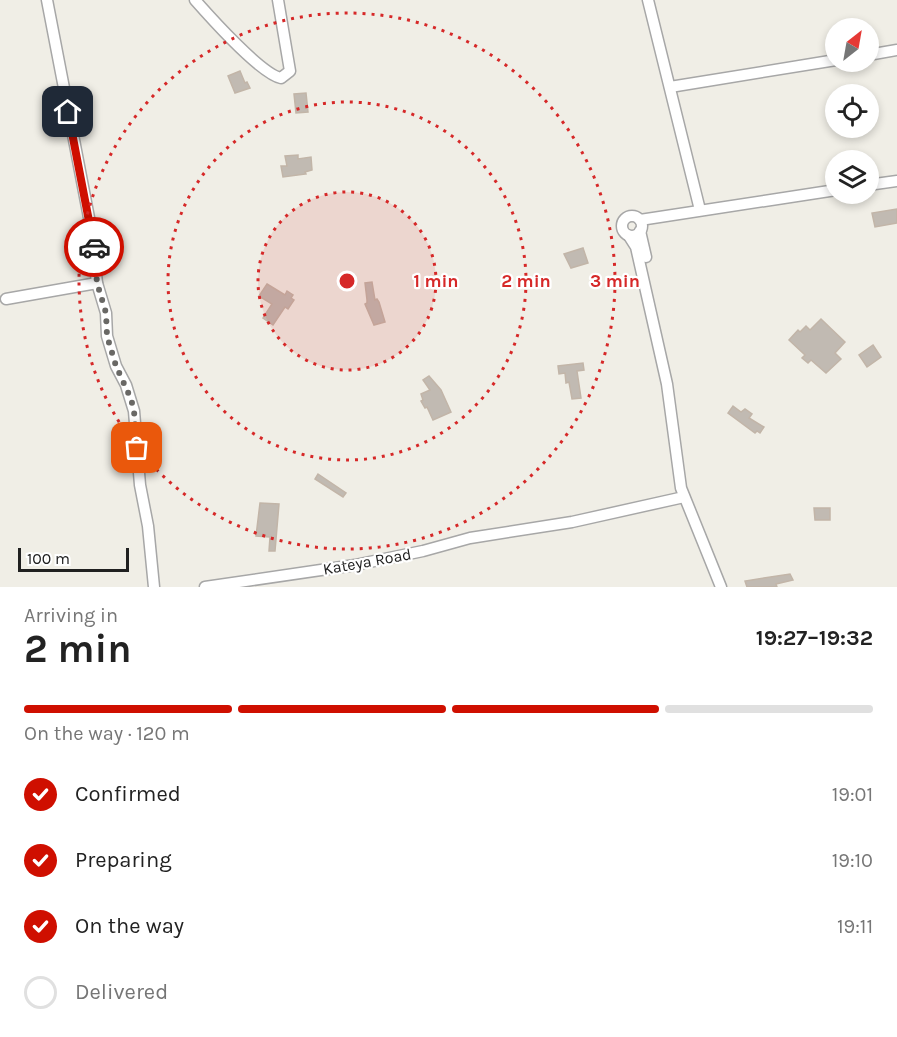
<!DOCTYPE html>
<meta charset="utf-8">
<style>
:root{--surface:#fff;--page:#f6f6f6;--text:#222;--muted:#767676;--line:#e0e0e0;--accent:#cf0f00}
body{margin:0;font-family:Karla,sans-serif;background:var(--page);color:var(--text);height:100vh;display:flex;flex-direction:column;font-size:22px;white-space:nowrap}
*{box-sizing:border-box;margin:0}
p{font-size:20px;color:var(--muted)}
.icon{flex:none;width:33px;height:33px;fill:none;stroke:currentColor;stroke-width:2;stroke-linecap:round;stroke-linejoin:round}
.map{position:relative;height:587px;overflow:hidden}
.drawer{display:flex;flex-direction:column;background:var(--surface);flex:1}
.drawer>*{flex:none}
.needle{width:39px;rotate:31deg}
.controls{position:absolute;left:825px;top:18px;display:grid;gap:12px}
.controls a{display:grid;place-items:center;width:54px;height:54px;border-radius:50%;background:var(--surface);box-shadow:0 3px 9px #0003;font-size:30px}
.scale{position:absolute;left:18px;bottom:15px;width:111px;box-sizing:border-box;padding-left:6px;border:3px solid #202020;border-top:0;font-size:16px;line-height:21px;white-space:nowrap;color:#202020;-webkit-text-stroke:4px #fff;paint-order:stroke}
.pin{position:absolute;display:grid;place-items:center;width:51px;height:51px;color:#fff;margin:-26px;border-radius:12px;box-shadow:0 3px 9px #0006}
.courier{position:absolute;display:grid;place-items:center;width:60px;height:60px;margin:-30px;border:4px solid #cf0f00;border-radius:50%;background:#fff;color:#222;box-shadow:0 2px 8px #0007}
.overview em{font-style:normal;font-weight:700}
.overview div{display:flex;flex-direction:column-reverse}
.overview{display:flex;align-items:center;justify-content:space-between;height:102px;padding:0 24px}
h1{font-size:39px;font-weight:700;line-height:45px}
.bar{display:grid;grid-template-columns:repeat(4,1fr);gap:9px 6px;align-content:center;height:72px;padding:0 24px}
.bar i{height:8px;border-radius:4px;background:var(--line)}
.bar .current{background:var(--accent)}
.bar p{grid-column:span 4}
ol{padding:0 24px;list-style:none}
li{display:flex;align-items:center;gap:18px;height:66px}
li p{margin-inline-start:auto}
li .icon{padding:6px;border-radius:50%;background:var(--accent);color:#fff;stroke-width:4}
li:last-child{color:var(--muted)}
li i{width:33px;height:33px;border:3px solid var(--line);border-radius:50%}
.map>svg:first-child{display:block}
.building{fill:#c1bab2;stroke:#c2b5a8;stroke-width:1.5}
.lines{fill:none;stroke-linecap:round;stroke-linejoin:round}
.minor-casing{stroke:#a7a7a7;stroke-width:13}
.minor{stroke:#fff;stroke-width:10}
.done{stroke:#696865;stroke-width:6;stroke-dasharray:0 10.8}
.route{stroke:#cf0f00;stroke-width:8}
.ring{fill:none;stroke:#d62828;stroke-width:3;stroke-dasharray:3 6}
.labels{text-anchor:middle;stroke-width:4.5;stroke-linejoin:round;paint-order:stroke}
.street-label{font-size:16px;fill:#202020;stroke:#fff}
.centre{fill:#d62828;stroke:#fff;stroke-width:3}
.ring-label{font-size:18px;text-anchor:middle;font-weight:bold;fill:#d62828;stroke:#fff;stroke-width:4.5;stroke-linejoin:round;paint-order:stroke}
</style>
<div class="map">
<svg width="897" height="587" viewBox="0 0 897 587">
<rect width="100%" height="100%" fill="#f0eee6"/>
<g class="building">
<path d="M240 71 245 83 247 82 250 88 235 93 228 76Z"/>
<path d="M306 93 308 112 296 113 294 94Z"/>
<path d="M298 155V159L311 157 312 170 305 172 306 174 283 177 281 166H287L285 156Z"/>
<path d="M897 209V223L875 227 872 213Z"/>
<path d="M583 248 588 263 571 268 564 254Z"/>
<path d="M372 282 375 300 377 299 379 302 385 322 374 325 365 304 367 303V300L365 283Z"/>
<path d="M267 284 285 295 287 291 293 295 291 298 294 300 288 309 285 307 273 325 263 318 272 304 259 296Z"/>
<path d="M821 319 845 342 835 353 841 359 826 373 811 360 808 363 802 358 805 355 789 340 798 330 800 332 806 326 810 330Z"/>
<path d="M873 345 881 357 867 367 859 355Z"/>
<path d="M583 363 584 370 577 371 581 398 572 399 569 382 566 383 565 373 559 374 558 366Z"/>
<path d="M429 376 441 390 451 412 433 420 427 407 425 408 421 401 423 400 421 394 430 390 423 380Z"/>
<path d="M733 406 741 412 745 409 752 414 749 418 764 427 760 433 757 431 755 433 728 413Z"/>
<path d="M318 474 346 493 343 497 315 479Z"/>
<path d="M260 503 279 504 275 551H269L270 537 256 536Z"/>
<path d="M814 508H830V520H815Z"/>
<path d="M790 574 793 580 776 584 777 587H747L745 581Z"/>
</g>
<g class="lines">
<g class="minor-casing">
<g id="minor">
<path d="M47 0 91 228 97 283 106 313 107 336 116 366 126 385 134 411 140 485 148 526 154 587"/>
<path d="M195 0C210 17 261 74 281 78L290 71 278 0"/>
<path d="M648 0 700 210"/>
<path d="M868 55 897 50"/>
<path d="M670 87 836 60"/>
<path d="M868 185 897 181"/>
<circle cx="632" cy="226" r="10"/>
<path d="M640 220 836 190"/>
<path d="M640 231 646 257"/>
<path d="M629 236 636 247 667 384 681 488 721 587"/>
<path d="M6 299 97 283"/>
<path d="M205 587 355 565 423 551 470 538 572 522 684 497"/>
</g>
</g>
<use href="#minor" class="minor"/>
</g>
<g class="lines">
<path class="done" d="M94 247 97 283 106 313 107 336 116 366 131 399 134 411 137 448"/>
<path class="route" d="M68 112 94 247"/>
</g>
<circle cx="347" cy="281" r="89" fill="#d62828" fill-opacity=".12"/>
<g class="ring">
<circle cx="347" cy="281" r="89"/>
<circle cx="347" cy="281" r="179"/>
<circle cx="347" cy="281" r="268"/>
</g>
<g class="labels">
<g class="street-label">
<text transform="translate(367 561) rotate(-10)" y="6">Kateya Road</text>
</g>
</g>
<circle cx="347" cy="281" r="9" class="centre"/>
<g class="ring-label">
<text x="436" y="287">1 min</text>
<text x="526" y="287">2 min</text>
<text x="615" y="287">3 min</text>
</g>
</svg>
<div class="controls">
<a><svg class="needle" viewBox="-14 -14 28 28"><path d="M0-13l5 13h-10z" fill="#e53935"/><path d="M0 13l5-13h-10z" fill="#767676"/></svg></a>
<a><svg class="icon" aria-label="locate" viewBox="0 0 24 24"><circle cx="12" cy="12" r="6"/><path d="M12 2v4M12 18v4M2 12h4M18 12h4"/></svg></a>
<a><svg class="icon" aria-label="layers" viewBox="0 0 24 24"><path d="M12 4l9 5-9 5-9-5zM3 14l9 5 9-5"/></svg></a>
</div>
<div class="scale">100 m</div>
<div class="pin" style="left:137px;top:448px;background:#ea580c"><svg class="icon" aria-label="bag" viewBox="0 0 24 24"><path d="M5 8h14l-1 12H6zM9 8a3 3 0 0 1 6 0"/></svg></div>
<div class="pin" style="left:68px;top:112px;background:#1f2937"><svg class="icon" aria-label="home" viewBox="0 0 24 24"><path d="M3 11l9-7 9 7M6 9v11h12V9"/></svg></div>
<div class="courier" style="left:94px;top:247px"><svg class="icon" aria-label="car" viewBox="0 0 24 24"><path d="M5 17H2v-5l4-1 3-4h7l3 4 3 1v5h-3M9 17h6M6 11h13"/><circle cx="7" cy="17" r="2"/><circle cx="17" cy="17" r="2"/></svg></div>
</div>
<section class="drawer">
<div class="overview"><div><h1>2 min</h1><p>Arriving in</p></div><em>19:27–19:32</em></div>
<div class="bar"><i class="current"></i><i class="current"></i><i class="current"></i><i></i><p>On the way · 120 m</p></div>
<ol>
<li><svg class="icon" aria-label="check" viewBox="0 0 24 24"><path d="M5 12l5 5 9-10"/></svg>Confirmed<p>19:01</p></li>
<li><svg class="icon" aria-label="check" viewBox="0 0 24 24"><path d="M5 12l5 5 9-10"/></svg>Preparing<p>19:10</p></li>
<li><svg class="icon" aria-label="check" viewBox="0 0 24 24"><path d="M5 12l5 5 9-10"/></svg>On the way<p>19:11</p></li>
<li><i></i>Delivered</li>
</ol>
</section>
